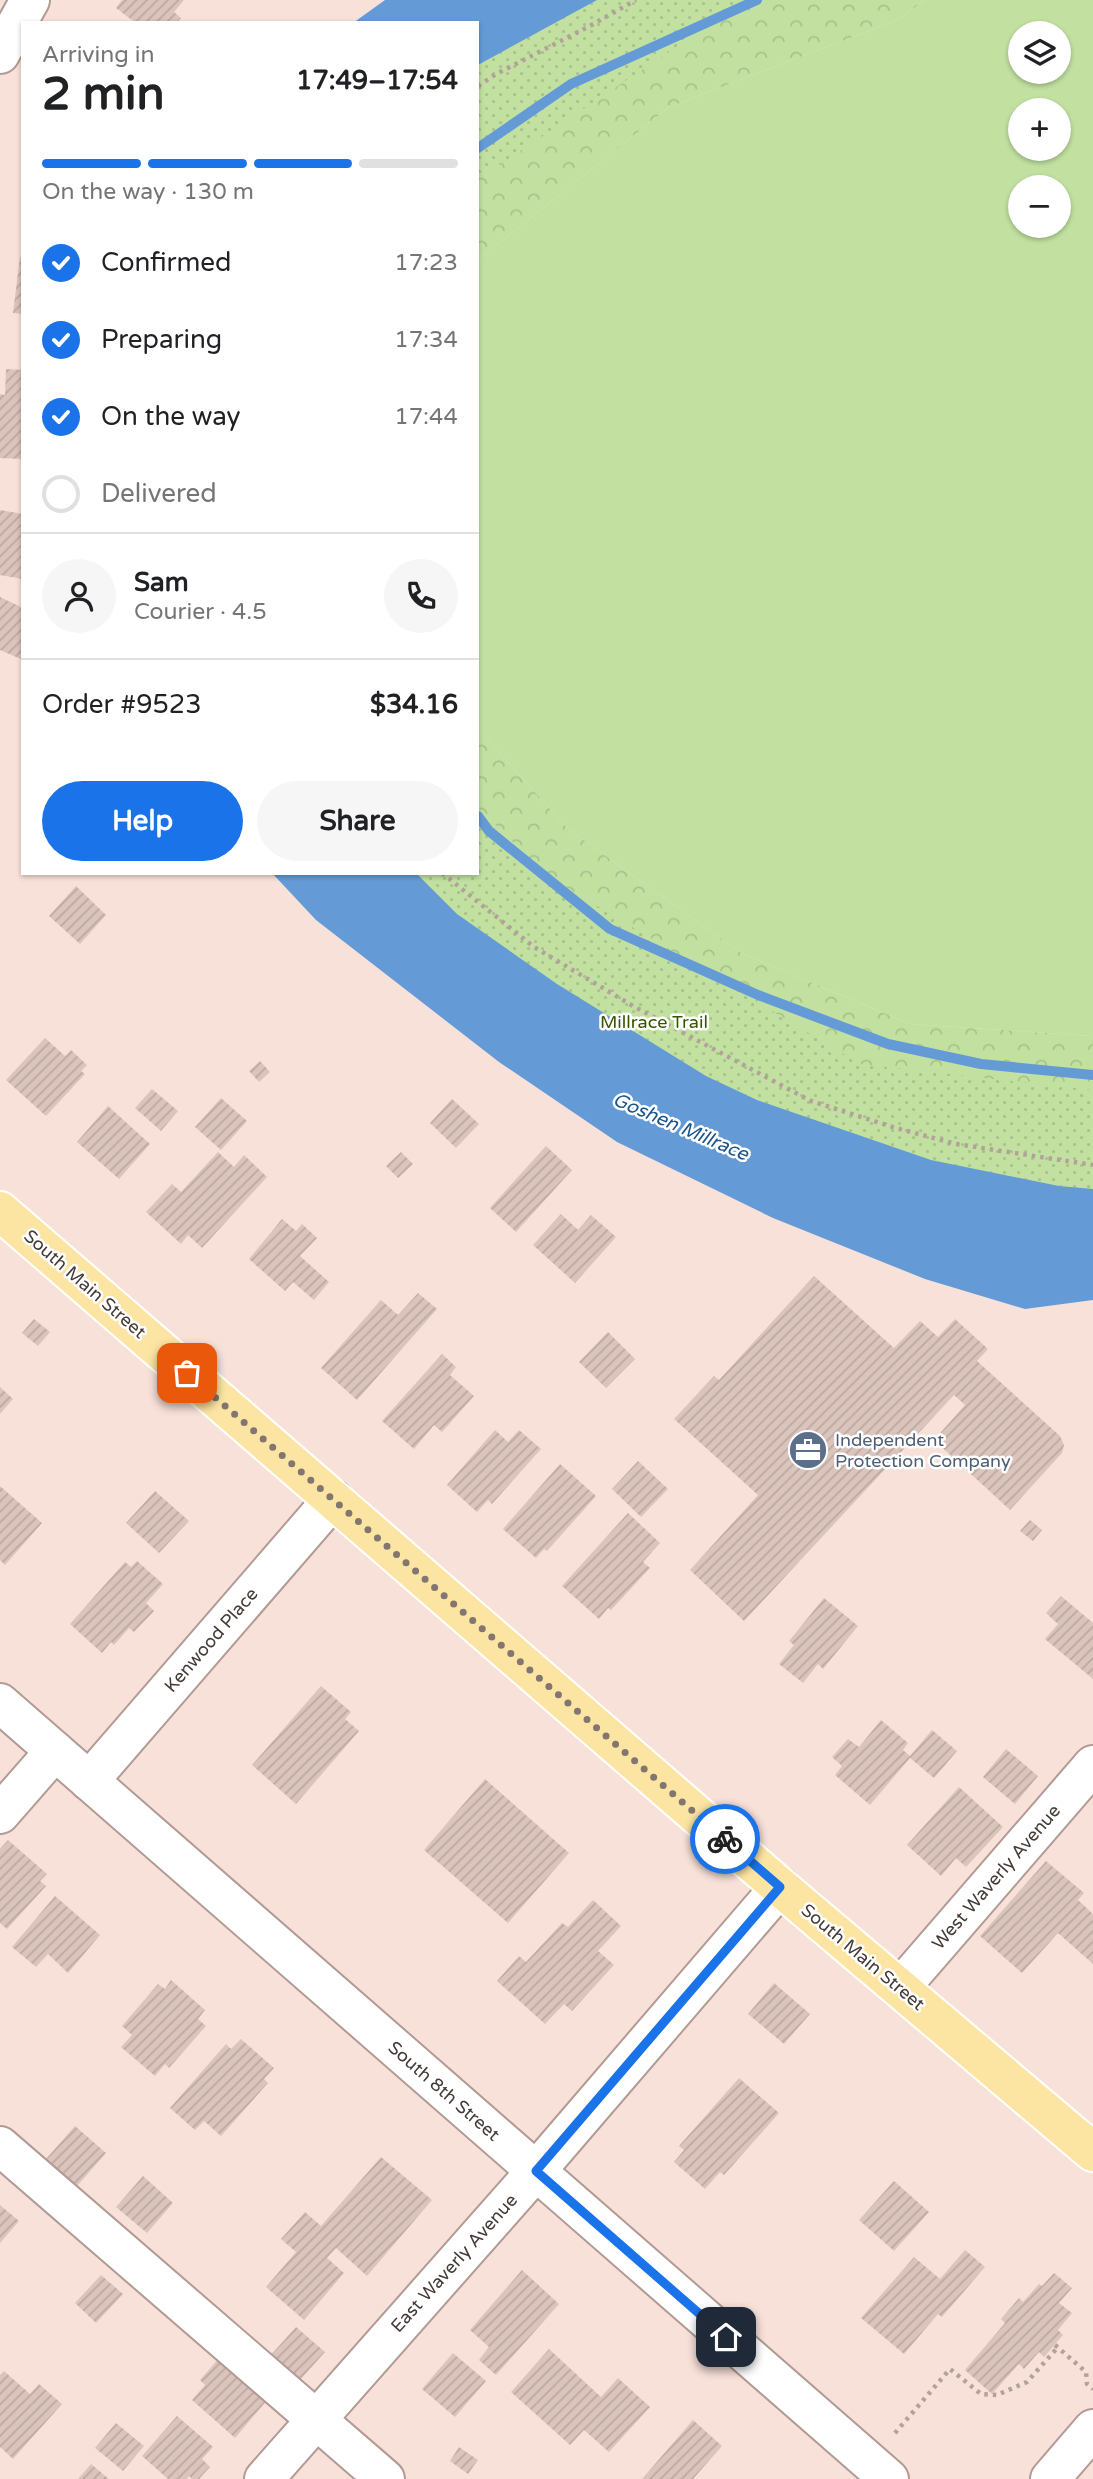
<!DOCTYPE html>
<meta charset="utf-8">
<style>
:root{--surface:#fff;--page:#f6f6f6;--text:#202124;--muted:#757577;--line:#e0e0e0;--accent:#1a73e8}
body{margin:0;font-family:"Varela Round",sans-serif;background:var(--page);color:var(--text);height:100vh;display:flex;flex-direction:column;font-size:26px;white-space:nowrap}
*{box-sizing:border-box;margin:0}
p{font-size:23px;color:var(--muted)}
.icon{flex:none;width:38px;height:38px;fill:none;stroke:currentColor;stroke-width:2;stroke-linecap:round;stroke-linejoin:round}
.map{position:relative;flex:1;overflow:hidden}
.side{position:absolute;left:21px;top:21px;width:458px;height:854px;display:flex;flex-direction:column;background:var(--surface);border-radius:0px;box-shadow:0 2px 5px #0004}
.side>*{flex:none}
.tools{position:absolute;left:1008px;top:21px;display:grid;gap:14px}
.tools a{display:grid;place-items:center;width:63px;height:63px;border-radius:50%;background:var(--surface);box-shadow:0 2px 5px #0004;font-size:35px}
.pin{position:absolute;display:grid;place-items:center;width:60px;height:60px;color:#fff;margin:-30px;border-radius:14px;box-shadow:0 4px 10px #0006}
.courier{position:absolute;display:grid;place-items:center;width:70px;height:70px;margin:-35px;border:5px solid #1a73e8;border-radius:50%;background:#fff;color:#222;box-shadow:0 2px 9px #0007}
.summary em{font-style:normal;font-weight:800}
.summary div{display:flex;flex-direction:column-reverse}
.summary{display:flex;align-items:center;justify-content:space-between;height:119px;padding:0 21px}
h1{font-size:46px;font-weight:800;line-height:52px}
.bar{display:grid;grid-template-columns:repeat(4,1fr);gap:10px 7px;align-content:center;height:84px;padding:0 21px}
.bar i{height:9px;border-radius:5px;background:var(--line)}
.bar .current{background:var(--accent)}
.bar p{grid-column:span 4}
.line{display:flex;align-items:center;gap:18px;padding:0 21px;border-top:2px solid var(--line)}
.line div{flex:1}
.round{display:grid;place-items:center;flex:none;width:74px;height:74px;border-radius:37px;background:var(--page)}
ol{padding:0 21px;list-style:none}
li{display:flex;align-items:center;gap:21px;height:77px}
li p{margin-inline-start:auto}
li .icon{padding:7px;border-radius:50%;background:var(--accent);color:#fff;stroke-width:4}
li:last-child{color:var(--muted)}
li i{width:38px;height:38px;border:4px solid var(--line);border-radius:50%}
.cta{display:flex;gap:14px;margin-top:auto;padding:14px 21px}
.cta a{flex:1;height:80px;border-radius:42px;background:var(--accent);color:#fff;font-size:28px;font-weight:800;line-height:80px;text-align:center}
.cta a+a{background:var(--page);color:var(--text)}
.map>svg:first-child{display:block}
.grass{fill:#c2e1a1;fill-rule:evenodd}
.forest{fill:url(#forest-crowns)}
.park{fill:url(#park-dots)}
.water{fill:#649bd6}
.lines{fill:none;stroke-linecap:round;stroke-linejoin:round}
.stream{stroke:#649bd6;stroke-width:10}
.building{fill:url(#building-hatch)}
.minor-casing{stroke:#b19b94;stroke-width:42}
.major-casing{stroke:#fff;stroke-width:42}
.path{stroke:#b3a29b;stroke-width:4.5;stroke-dasharray:3.5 5;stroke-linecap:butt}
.minor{stroke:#fff;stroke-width:38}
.major{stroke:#fce5a3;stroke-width:38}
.done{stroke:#837570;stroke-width:7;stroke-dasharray:0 12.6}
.route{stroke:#1a73e8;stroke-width:9}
.labels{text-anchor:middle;stroke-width:5;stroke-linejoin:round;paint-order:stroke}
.park-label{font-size:18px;fill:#375401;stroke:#fff}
.street-label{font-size:18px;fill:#443b37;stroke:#fff}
.service-label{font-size:18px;fill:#4e5e75;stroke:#fff;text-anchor:start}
.water-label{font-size:19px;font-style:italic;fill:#1b548b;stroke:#fff}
</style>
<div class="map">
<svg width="1093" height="2479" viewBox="0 0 1093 2479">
<defs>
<pattern id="forest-crowns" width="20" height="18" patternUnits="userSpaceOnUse" patternTransform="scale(1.75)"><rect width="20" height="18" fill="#c2e1a1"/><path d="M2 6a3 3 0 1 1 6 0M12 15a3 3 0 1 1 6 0" fill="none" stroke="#a8c28b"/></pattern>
<pattern id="park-dots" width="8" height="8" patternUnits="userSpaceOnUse" patternTransform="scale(1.75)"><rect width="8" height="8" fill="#c2e1a1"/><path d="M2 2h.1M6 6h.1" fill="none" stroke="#a8c28b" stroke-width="1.8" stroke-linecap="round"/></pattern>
<pattern id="building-hatch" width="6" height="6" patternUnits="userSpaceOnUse" patternTransform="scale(1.75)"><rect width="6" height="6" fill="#dac4bc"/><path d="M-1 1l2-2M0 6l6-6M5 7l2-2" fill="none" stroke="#bca9a2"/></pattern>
</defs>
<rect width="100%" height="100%" fill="#f8e1d9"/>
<path class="grass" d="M924 0H1093V1036L910 1024 741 953 567 828 478 729V260L669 107 900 19ZM1020 33H1059V72H1020ZM1020 110H1059V149H1020ZM1020 187H1059V226H1020Z"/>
<g class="forest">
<path d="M597 0H924L900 19 669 107 478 260V65Z"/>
<path d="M478 729 567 828 741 953 910 1024 1093 1036V1189L478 873Z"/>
</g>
<g class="park">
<path d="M485 0H747L478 179V23H451Z"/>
<path d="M478 807 546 875 860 1064 1093 1090V1233L619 1085 376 873H478Z"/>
</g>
<g class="water">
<path d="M385 0H597L478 65V23H353Z"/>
<path d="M272 873H416L457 914 557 984 706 1076 757 1100 931 1160 1059 1186 1093 1189V1300L1025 1309 925 1279 773 1218 617 1142 499 1062 316 920Z"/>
</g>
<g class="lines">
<g class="stream">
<path d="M478 148 571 84 757 0"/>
<path d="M478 816 489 831 610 929 758 995 888 1044 981 1064 1093 1075"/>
</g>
</g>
<g class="building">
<path d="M122 0H184L174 12 181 18 177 23H136L116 8Z"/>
<path d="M20 257 23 258V314L13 313Z"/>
<path d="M6 369 23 370V459L0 458V394L5 395Z"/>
<path d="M0 510 23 514V579L0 575Z"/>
<path d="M0 597 23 608V660L0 650Z"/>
<path d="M76 886 106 915 80 944 49 916Z"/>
<path d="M45 1038 65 1056 71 1050 87 1065 81 1071 85 1074 46 1116 6 1080Z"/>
<path d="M260 1061 270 1072 259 1082 249 1071Z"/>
<path d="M152 1089 178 1111 161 1131 135 1108Z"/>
<path d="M221 1098 247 1121 221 1150 195 1127Z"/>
<path d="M452 1099 479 1124 456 1148 430 1123Z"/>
<path d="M108 1106 150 1144 119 1179 77 1142Z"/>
<path d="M546 1146 572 1170 516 1232 490 1208Z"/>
<path d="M218 1152 234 1167 244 1155 267 1177 202 1248 188 1235 181 1244 146 1212 172 1184 181 1192Z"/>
<path d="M401 1152 413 1164 398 1178 386 1166Z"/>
<path d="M561 1214 578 1230 591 1215 616 1237 575 1283 533 1245Z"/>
<path d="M282 1219 296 1231 302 1224 317 1238 300 1256 329 1282 314 1300 293 1282 285 1291 249 1259Z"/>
<path d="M814 1276 894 1348 920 1321 938 1337 955 1319 988 1349 977 1361 1060 1436 1064 1445 1062 1453 1010 1510 934 1440 965 1405 954 1395 744 1621 690 1570 758 1495 674 1419 714 1376 719 1380Z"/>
<path d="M418 1293 437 1309 357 1400 321 1368 381 1300 398 1315Z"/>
<path d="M34 1319 50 1332 38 1346 22 1333Z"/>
<path d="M608 1332 635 1359 606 1388 579 1362Z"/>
<path d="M442 1354 456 1367 450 1375 474 1396 442 1432 434 1425 414 1449 382 1421Z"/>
<path d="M0 1387 13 1399 0 1414Z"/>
<path d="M495 1430 508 1442 519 1430 541 1449 492 1504 488 1500 477 1512 447 1485Z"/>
<path d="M638 1461 668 1489 641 1517 612 1489Z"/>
<path d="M560 1464 596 1496 547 1551 544 1549 536 1558 503 1529Z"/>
<path d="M0 1486 42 1523 5 1565 0 1560Z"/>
<path d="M155 1491 189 1521 159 1553 126 1523Z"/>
<path d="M628 1513 660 1543 643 1562 650 1568 611 1610 608 1608 599 1619 562 1586Z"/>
<path d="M1030 1520 1042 1530 1033 1541 1020 1531Z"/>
<path d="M137 1561 163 1584 146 1603 154 1611 134 1632 129 1628 114 1645 111 1642 102 1653 70 1624 125 1562 131 1567Z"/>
<path d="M1061 1596 1093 1623V1679L1045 1639 1058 1624 1046 1613Z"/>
<path d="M824 1598 858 1626 823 1669 818 1664 803 1683 779 1664 794 1645 789 1641Z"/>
<path d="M321 1686 351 1712 345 1719 359 1731 296 1804 252 1765Z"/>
<path d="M881 1720 908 1743 903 1750 910 1756 932 1730 957 1751 934 1778 910 1758 870 1805 835 1775 842 1766 832 1757 848 1739 859 1747Z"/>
<path d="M1006 1749 1038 1776 1015 1804 983 1777Z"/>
<path d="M485 1779 569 1853 508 1923 424 1850Z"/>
<path d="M959 1787 1003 1827 966 1867 956 1858 941 1876 907 1845Z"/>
<path d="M8 1840 47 1874 40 1881 46 1886 7 1929 0 1923V1849Z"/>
<path d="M1046 1861 1084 1893 1078 1900 1093 1914V1964L1058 1933 1022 1973 980 1936Z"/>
<path d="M55 1896 100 1935 68 1973 48 1954 36 1967 12 1947Z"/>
<path d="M593 1900 621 1926 598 1951 614 1965 572 2011 564 2004 545 2024 497 1981 519 1956 526 1962 562 1923 568 1927Z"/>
<path d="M171 1980 205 2010 198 2019 206 2026 169 2068 165 2064 155 2076 121 2047 132 2035 122 2026 158 1984 165 1989Z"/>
<path d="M774 1983 810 2014 784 2044 748 2014Z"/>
<path d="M241 2039 274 2068 264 2079 268 2083 221 2136 204 2121 195 2130 170 2108 226 2044 231 2049Z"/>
<path d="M739 2078 779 2113 724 2175 720 2172 705 2189 674 2162 684 2150 679 2146Z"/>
<path d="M75 2126 106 2153 77 2186 46 2159Z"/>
<path d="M381 2157 432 2200 367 2276 336 2248 327 2258 344 2273 304 2320 266 2287 296 2252 281 2239 305 2212 321 2226Z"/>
<path d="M143 2176 173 2203 147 2233 116 2207Z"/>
<path d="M894 2181 929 2212 894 2251 859 2220Z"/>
<path d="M0 2205 19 2221 0 2243Z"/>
<path d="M965 2250 985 2267 942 2317 938 2314 904 2354 861 2318 914 2257 940 2279Z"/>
<path d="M522 2270 559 2304 496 2375 479 2360 489 2347 470 2330Z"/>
<path d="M1054 2273 1072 2288 1059 2303 1072 2313 1058 2330 1063 2335 1044 2357 1039 2352 1024 2369 1019 2364 992 2394 965 2370 1005 2323 1001 2319 1019 2298 1023 2302 1039 2284 1042 2286Z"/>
<path d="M101 2275 123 2294 96 2323 75 2303Z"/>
<path d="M296 2327 325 2352 299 2381 270 2356Z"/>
<path d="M549 2349 601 2397 618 2378 650 2407 609 2452 584 2430 570 2445 511 2392Z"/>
<path d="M453 2353 486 2381 455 2417 422 2389Z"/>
<path d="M221 2356 269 2398 235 2438 192 2400 205 2385 200 2380Z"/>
<path d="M4 2371 30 2394 39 2384 62 2404 13 2459 0 2447V2375Z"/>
<path d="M177 2416 213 2447 202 2459 210 2467 199 2479H192L189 2476 187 2479H168L142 2456Z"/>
<path d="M693 2420 722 2446 693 2479H642Z"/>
<path d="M116 2423 144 2446 123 2471 95 2448Z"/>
<path d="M459 2447 478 2460 468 2474 450 2461Z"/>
<path d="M91 2464 109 2479H78Z"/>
</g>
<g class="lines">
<g class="minor-casing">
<g id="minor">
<path d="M0 54 30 0"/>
<path d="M0 1703 889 2479"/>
<path d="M89 1781 333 1499"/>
<path d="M0 1814 55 1751"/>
<path d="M900 1988 1093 1765"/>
<path d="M0 2146 385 2479"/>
<path d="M264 2479 536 2171 780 1887"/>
<path d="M1050 2479 1093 2429"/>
</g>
</g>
<g class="major-casing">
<path id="major" d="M0 1211 780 1887 1093 2152"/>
</g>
<g class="path">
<path d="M478 86 496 74 588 27 636 0"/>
<path d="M442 873 534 947 633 1006 811 1101 896 1128 956 1144 1093 1165"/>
<path d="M1055 2345 1086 2372 1087 2384 1093 2389"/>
<path d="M895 2433 950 2369 981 2394 997 2395 1027 2382 1058 2347"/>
</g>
<use href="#minor" class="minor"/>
<use href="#major" class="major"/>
</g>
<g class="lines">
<path class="done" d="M187 1373 725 1839"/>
<path class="route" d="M725 1839 780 1887 536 2171 726 2337"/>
</g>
<defs>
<g id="office-disc" transform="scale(2.0125)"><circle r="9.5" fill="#5c6f8a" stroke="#fff"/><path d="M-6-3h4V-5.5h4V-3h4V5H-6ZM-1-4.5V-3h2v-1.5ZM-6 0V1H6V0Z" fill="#fff"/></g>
</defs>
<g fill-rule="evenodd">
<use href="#office-disc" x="808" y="1450"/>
</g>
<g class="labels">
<g class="park-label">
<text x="654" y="1028">Millrace Trail</text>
</g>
<g class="street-label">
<text transform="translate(85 1284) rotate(41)" y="6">South Main Street</text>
<text transform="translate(211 1640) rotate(-49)" y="6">Kenwood Place</text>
<text transform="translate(996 1877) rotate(-49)" y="6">West Waverly Avenue</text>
<text transform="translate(863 1957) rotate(40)" y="6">South Main Street</text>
<text transform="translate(444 2091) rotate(41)" y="6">South 8th Street</text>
<text transform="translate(454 2263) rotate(-48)" y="6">East Waverly Avenue</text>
</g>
<g class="service-label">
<text x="835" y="1446">Independent<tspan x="835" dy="21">Protection Company</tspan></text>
</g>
<g class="water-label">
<text transform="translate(681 1126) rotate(23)" y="7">Goshen Millrace</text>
</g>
</g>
</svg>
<div class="tools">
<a><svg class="icon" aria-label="layers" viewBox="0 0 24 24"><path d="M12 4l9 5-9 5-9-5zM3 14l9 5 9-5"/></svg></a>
<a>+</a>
<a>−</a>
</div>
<div class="pin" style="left:187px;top:1373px;background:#ea580c"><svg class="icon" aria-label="bag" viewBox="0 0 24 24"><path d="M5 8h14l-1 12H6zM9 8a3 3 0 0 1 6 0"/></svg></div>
<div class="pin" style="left:726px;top:2337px;background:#1f2937"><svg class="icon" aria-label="home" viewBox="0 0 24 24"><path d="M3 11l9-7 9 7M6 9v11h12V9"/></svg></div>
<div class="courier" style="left:725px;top:1839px"><svg class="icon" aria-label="bike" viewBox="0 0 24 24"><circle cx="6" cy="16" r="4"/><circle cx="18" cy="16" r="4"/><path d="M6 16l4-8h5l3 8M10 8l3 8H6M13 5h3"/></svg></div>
<section class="side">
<div class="summary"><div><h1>2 min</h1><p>Arriving in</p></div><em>17:49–17:54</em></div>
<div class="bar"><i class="current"></i><i class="current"></i><i class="current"></i><i></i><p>On the way · 130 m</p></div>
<ol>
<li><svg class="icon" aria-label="check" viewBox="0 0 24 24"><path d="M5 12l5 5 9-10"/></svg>Confirmed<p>17:23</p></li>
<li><svg class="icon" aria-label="check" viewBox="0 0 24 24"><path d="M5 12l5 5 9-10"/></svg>Preparing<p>17:34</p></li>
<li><svg class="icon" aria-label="check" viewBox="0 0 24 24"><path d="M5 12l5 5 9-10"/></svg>On the way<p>17:44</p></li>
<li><i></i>Delivered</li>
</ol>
<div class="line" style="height:126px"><a class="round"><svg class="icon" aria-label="person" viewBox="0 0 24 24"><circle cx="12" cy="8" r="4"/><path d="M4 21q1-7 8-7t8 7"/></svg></a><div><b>Sam</b><p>Courier · 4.5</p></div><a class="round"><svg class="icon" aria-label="phone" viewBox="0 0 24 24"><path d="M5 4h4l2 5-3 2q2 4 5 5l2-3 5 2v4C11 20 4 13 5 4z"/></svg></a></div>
<div class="line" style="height:91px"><div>Order #9523</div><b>$34.16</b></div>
<div class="cta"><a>Help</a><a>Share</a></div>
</section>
</div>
